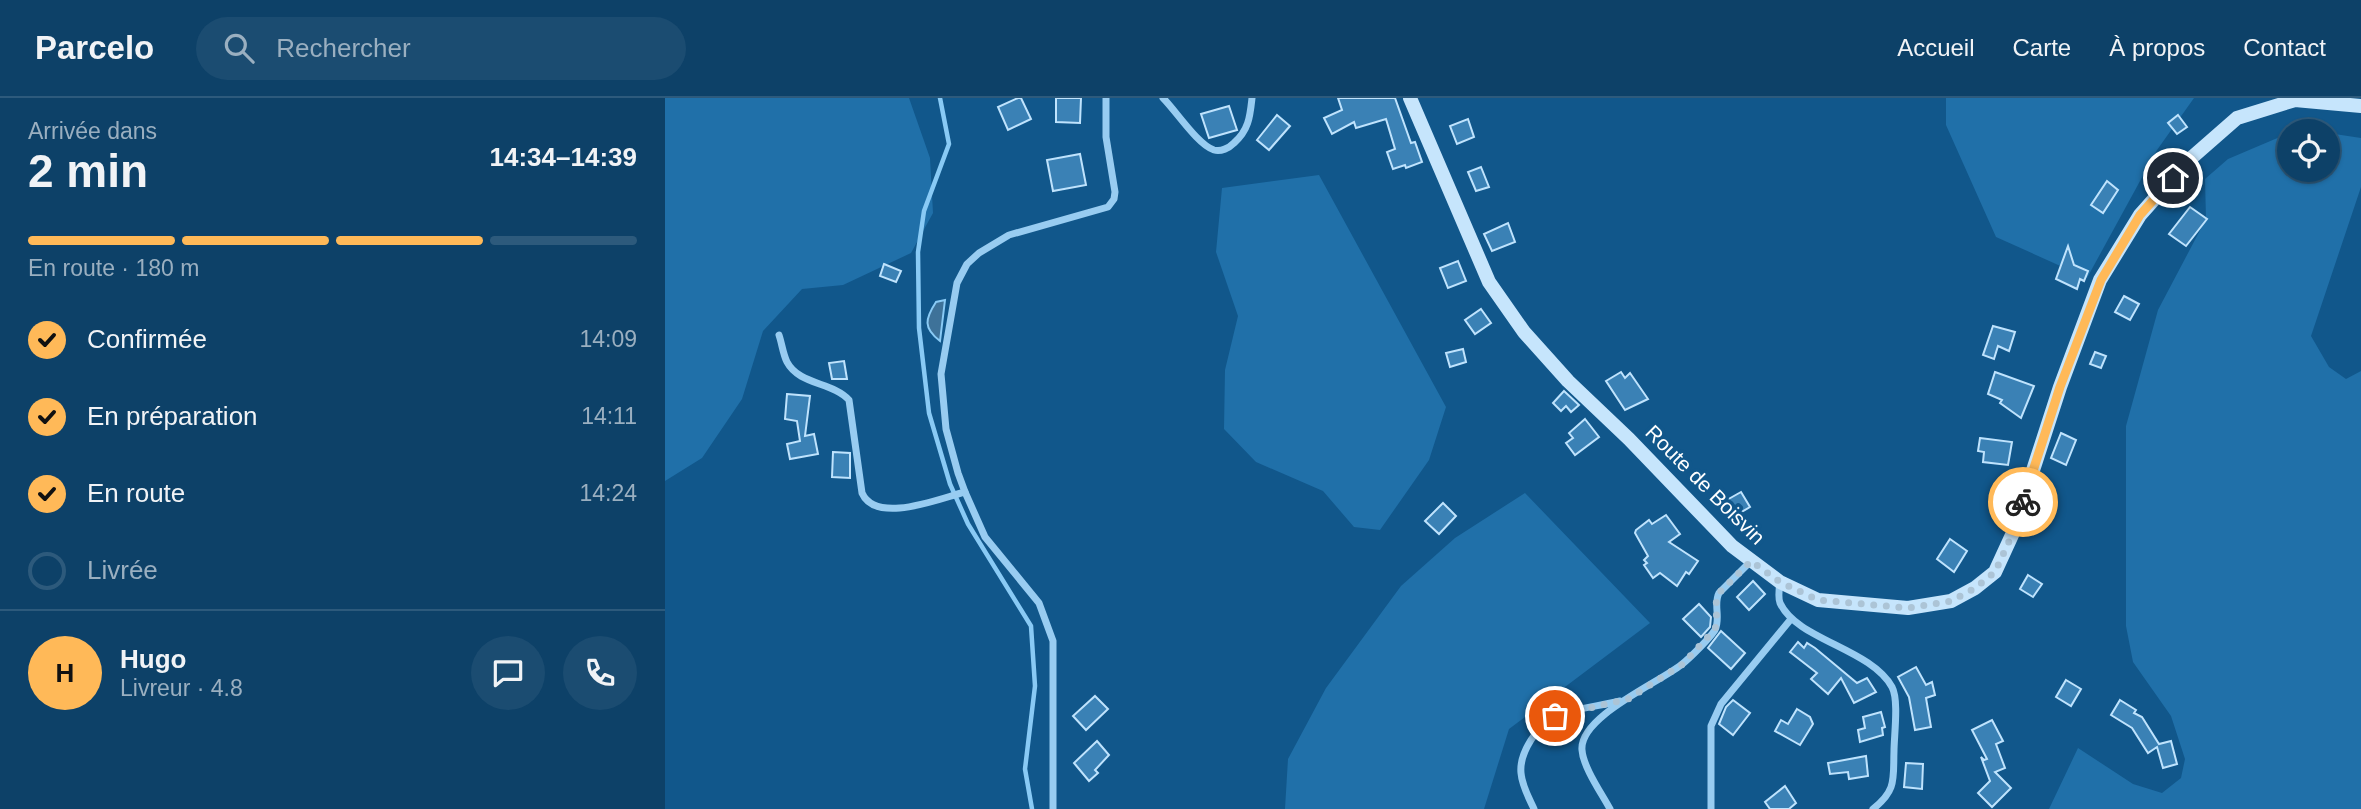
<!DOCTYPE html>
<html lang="fr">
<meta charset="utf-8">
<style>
:root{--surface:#0d4168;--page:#1b4c71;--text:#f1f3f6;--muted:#9aafc0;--line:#2d5a7c;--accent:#ffb958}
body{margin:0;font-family:Arial,sans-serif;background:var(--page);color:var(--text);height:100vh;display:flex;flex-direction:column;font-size:26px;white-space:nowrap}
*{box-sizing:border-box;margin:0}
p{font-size:23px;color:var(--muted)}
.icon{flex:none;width:38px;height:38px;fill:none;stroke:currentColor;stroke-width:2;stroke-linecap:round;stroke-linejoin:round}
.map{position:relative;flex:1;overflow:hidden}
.panel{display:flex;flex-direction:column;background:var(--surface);width:665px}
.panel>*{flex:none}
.controls{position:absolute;left:1612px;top:21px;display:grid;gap:14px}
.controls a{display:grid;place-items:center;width:63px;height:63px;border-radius:50%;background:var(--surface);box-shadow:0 2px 5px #0004,0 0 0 2px var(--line);font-size:35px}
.pin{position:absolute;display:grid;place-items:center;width:60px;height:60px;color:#fff;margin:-30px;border:4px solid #fff;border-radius:50%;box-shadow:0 2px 7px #0007}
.courier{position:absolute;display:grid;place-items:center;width:70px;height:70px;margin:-35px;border:5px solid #ffb958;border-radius:50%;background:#fff;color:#222;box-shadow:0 2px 9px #0007}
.summary em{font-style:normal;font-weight:700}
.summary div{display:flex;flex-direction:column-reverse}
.summary{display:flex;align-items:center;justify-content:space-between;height:119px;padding:0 28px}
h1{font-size:46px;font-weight:700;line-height:52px}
.bar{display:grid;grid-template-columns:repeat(4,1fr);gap:10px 7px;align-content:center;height:84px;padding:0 28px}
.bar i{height:9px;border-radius:5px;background:var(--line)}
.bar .selected{background:var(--accent)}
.bar p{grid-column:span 4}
.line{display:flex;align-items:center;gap:18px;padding:0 28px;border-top:2px solid var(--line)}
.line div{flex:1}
.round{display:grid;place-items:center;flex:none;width:74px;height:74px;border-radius:37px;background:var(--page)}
ol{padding:0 28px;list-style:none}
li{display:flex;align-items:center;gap:21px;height:77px}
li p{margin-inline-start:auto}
li .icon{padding:7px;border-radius:50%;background:var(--accent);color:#111;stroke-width:4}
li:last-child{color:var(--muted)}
li i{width:38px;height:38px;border:4px solid var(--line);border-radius:50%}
header{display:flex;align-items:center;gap:42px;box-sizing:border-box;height:98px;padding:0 35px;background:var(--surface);border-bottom:2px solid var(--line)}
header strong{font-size:33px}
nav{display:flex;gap:38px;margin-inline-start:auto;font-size:24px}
.search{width:490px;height:63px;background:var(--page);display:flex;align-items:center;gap:18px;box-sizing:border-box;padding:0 24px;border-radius:38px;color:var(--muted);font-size:26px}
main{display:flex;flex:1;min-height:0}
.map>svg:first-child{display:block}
.green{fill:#2070a9}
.water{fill:#3e7299;stroke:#89caf5;stroke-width:2}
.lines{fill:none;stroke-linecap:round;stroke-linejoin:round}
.stream{stroke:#89caf5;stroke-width:4.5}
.building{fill:#3a81b5;stroke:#bfe3fd;stroke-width:2}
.minor{stroke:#98ccf1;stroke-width:7}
.secondary{stroke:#c6e5fc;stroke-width:14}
.done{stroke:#acc4d6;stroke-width:7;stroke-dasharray:0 12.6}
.route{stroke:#ffb958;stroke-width:9}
.labels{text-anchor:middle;stroke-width:7;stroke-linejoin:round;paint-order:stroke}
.street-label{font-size:21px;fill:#fff;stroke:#11578b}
</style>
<header>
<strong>Parcelo</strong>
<div class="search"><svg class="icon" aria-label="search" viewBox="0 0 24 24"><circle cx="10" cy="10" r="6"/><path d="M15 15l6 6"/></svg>Rechercher</div>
<nav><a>Accueil</a><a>Carte</a><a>À propos</a><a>Contact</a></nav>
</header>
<main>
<section class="panel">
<div class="summary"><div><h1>2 min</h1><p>Arrivée dans</p></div><em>14:34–14:39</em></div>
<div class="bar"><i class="selected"></i><i class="selected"></i><i class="selected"></i><i></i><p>En route · 180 m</p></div>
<ol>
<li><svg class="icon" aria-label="check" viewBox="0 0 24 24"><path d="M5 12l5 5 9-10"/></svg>Confirmée<p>14:09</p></li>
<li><svg class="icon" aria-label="check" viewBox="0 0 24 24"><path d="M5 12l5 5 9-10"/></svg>En préparation<p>14:11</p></li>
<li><svg class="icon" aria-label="check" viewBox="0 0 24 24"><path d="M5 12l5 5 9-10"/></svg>En route<p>14:24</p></li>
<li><i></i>Livrée</li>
</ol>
<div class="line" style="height:126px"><b class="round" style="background:var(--accent);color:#111">H</b><div><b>Hugo</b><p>Livreur · 4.8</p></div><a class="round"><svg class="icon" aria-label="chat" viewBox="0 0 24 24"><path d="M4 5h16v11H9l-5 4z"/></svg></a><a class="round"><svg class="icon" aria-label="phone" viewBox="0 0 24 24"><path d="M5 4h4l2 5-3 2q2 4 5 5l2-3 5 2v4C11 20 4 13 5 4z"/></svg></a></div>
</section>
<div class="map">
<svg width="1696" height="711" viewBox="0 0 1696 711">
<rect width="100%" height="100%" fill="#11578b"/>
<g class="green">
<path d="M0 0H244L265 60 268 115 246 155 178 187 137 191 98 233 77 301 37 360 0 383Z"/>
<path d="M1281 0H1529L1492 52 1422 180 1331 139 1281 27Z"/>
<path d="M1624 35V72H1662L1663 35 1696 40V89L1646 238 1664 269 1681 281 1696 273V711H1384L1413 650 1468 686 1497 695 1516 680 1520 661 1506 618 1468 564 1461 528V328L1493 212 1541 121 1540 81 1563 61Z"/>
<path d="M654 77 781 309 764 362 715 432 689 429 658 393 591 364 559 331 560 272 573 218 551 154 557 90Z"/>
<path d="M860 395 985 525 844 631 819 711H620L623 661 661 590 736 488 790 440Z"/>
</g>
<path class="water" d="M280 202 275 243C258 230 260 221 271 204Z"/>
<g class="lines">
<path class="stream" d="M275 0 284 46 259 113 253 154 254 230 264 315 285 386 303 426 366 528 370 588 360 671 367 711"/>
</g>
<g class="building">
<path d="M353 0H356L366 21 343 32 333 9Z"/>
<path d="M391 0H416L415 25 391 24Z"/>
<path d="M673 0H730L746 45 750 44 757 64 741 70 740 67 728 71 722 54 730 51 721 21 691 30 689 24 667 36 659 20 677 12Z"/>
<path d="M564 8 572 32 544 40 536 16Z"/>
<path d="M612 17 625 28 604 52 592 42Z"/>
<path d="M1513 17 1522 29 1512 36 1503 25Z"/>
<path d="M803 21 809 39 792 46 785 28Z"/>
<path d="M415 56 421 87 388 93 382 62Z"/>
<path d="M816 69 824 89 811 93 803 74Z"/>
<path d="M1442 83 1453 92 1438 115 1426 107Z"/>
<path d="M1525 109 1542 121 1521 148 1504 136Z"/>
<path d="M843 125 850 144 827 153 819 136Z"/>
<path d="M1403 148 1409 167 1423 173 1419 183 1415 181 1412 191 1391 181Z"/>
<path d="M793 163 801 183 783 190 775 170Z"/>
<path d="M219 166 236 173 231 184 215 178Z"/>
<path d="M1459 198 1474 206 1465 222 1450 214Z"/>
<path d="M816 211 826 225 810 236 800 222Z"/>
<path d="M1328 228 1350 234 1344 253 1333 248 1329 261 1318 257Z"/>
<path d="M798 251 801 264 785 269 781 255Z"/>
<path d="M1430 254 1441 258 1436 270 1425 266Z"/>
<path d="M179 263 182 281H167L164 265Z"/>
<path d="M956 274 960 280 965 275 983 301 960 312 941 283Z"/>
<path d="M1330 274 1369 288 1356 320 1335 305 1337 302 1323 296Z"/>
<path d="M899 293 914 307 906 314 901 308 896 313 888 305Z"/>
<path d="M122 296 145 298 140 338 149 336 153 356 125 361 122 346 135 343 132 323 120 321Z"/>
<path d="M920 321 934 339 910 357 901 345 908 340 904 335Z"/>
<path d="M1396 335 1411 342 1401 367 1386 360Z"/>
<path d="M1315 340 1347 344 1343 367 1318 364 1319 354 1313 353Z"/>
<path d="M168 354 185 355V380L167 379Z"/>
<path d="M1076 394 1085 409 1063 422 1053 407Z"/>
<path d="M778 405 791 418 774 436 760 423Z"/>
<path d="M1001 417 1015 436 1004 444 1033 463 1024 476 1021 474 1012 488 995 475 988 480 979 467 982 465 979 462 983 458 970 435 971 432 984 422 987 426Z"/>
<path d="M1285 441 1302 453 1289 474 1272 461Z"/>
<path d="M1363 477 1377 486 1368 499 1355 491Z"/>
<path d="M1088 483 1100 496 1084 512 1072 499Z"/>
<path d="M1034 506 1046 519 1045 529 1036 539 1018 521Z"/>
<path d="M1056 533 1080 555 1066 571 1043 550Z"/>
<path d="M1133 544 1139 550 1142 545 1150 550 1192 585 1202 580 1211 594 1189 605 1176 580 1163 596 1146 581 1152 575 1125 554Z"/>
<path d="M1251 569 1261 587 1267 584 1270 597 1261 600 1266 629 1250 632 1244 599 1233 579Z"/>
<path d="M1401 582 1416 591 1406 608 1391 599Z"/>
<path d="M430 598 443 611 421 632 408 618Z"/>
<path d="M1068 602 1085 615 1068 637 1054 626 1061 609Z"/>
<path d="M1455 602 1471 612 1469 615 1477 619 1494 646 1506 643 1512 666 1498 670 1492 649 1483 655 1467 630 1446 617Z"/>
<path d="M1132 611 1145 619 1148 626 1135 647 1110 633 1116 622 1123 626Z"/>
<path d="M1216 614 1220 629 1217 630 1218 637 1195 644 1193 632 1200 630 1198 619Z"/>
<path d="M1327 622 1338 643 1331 646 1340 670 1330 674 1346 690 1327 709 1313 695 1325 683 1316 659 1319 662 1322 661 1307 632Z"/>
<path d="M432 643 444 657 430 672 433 675 424 683 409 665Z"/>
<path d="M1201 658 1203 678 1184 681 1183 674 1165 676 1163 665Z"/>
<path d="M1241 665 1258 666 1257 691 1239 689Z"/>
<path d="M1120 688 1131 705 1124 711H1105L1100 704Z"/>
</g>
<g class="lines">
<g class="minor">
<path d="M498 0C511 13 533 47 549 52 556 54 564 50 569 45 584 32 585 18 587 0"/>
<path d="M114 237C117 246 118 256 122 264 134 287 168 284 184 302L197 395C211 427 276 400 300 394"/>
<path d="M1115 484C1114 491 1113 500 1115 505 1132 542 1205 550 1227 589 1234 602 1229 638 1229 653 1228 681 1232 692 1208 711"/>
<path d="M388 711V543L374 505 320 439 300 394 293 375 281 331 276 276 292 185 302 166 314 155 344 137 443 109 449 101 450 94 441 39V0"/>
<path d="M869 711C864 700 857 688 856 675 854 655 873 626 891 618 911 610 935 608 955 603"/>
<path d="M945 711C937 696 918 669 917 652 914 619 993 585 1016 567 1025 560 1044 541 1050 532 1056 520 1048 506 1054 495L1086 463"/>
<path d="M1046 711V628L1056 606 1126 521"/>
</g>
<path class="secondary" d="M745 0 824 184 859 234 903 283 964 341 1067 448 1115 484 1153 502 1243 510 1286 503 1310 490 1330 474 1347 437 1395 289 1435 182 1475 117 1524 62 1572 20 1630 2 1696 8"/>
</g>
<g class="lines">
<path class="done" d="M890 618 963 601 1018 566 1050 531C1054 519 1048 506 1054 495L1086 463 1115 484 1153 502 1243 510 1286 503 1310 490 1330 474 1347 437 1358 404"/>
<path class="route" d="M1358 404 1395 289 1436 182 1475 117 1508 80"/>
</g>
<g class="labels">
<g class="street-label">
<text transform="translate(1040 387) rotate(45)" y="7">Route de Boisvin</text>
</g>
</g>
</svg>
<div class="controls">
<a><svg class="icon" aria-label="locate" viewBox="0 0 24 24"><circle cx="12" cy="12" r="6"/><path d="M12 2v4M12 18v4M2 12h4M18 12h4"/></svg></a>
</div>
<div class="pin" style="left:890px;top:618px;background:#ea580c"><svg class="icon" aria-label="bag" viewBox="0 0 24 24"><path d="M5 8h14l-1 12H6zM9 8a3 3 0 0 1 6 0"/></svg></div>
<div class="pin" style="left:1508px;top:80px;background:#1f2937"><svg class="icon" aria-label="home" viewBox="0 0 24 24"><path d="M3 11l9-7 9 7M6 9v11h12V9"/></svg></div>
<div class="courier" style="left:1358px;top:404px"><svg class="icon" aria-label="bike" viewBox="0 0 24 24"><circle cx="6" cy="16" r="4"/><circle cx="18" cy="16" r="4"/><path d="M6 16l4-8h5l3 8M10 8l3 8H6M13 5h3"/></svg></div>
</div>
</main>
